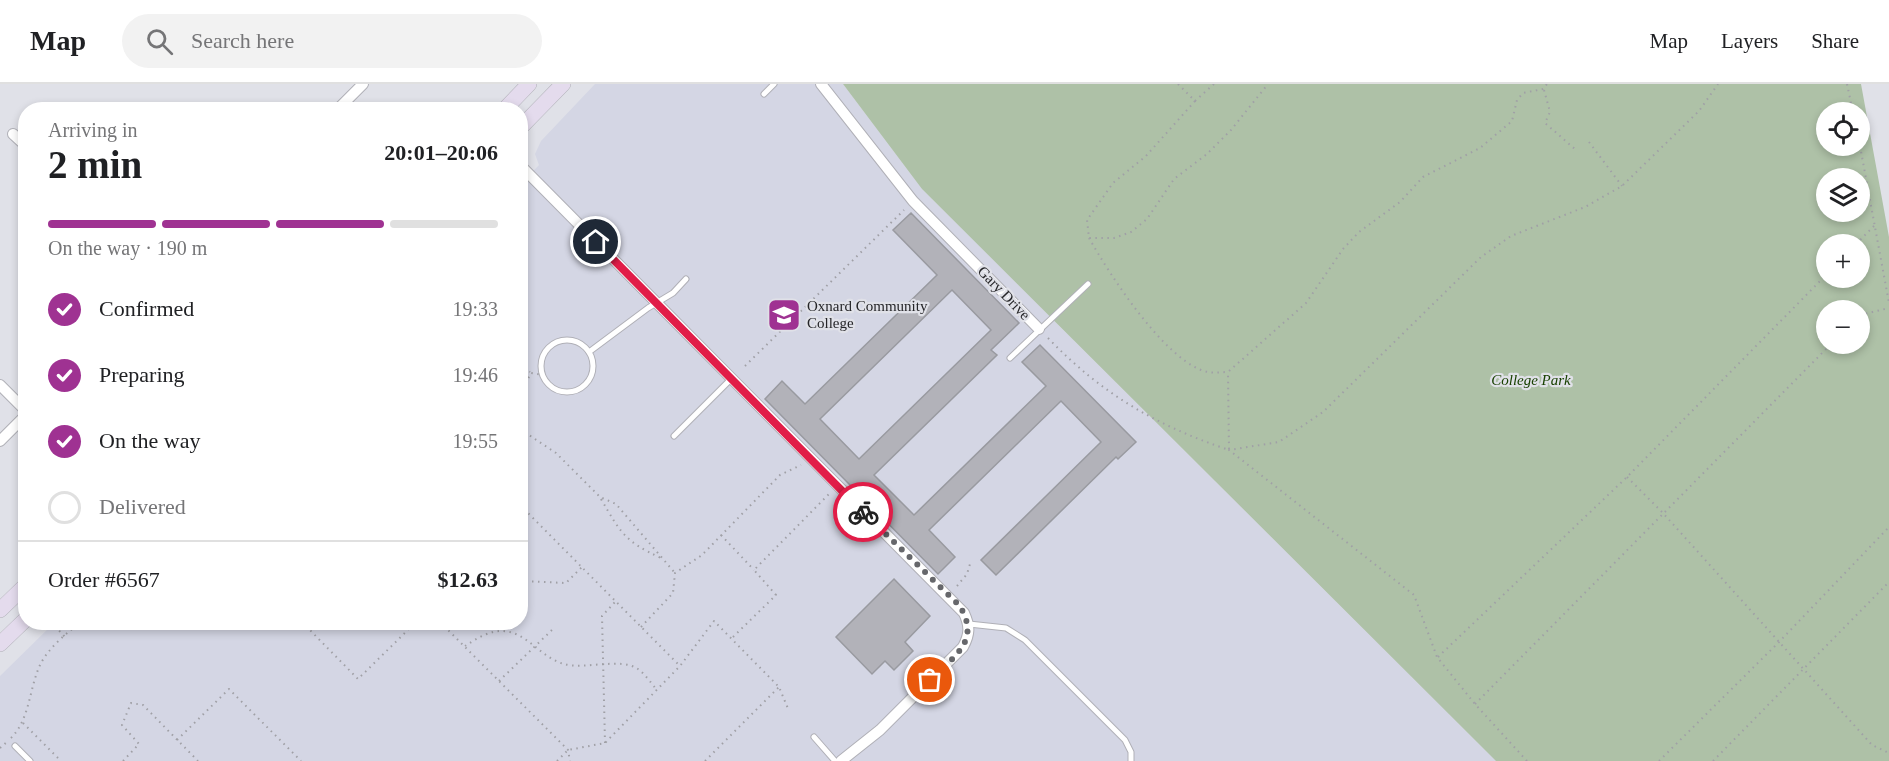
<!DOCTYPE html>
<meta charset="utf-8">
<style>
:root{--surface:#fff;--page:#f2f2f2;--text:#202124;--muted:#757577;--line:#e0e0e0;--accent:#9f3292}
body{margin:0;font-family:"Times New Roman",serif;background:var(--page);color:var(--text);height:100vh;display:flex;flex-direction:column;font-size:22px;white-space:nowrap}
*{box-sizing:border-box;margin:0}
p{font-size:20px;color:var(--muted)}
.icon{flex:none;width:33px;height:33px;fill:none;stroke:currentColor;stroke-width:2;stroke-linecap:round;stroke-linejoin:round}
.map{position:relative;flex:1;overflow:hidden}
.details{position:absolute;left:18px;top:18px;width:510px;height:528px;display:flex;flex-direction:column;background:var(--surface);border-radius:24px;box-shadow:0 3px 9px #0003}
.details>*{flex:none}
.buttons{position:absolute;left:1816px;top:18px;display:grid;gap:12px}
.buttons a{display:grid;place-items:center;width:54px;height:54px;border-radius:50%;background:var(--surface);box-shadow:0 3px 9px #0003;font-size:30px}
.pin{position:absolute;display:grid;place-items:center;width:51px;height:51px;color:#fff;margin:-26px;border:3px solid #fff;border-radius:50%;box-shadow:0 2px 6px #0007}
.courier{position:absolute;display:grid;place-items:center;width:60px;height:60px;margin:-30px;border:4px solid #e11d48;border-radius:50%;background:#fff;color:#222;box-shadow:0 2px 8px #0007}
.summary em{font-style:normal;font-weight:700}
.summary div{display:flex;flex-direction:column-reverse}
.summary{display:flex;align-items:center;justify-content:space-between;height:102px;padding:0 30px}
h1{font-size:39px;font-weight:700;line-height:45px}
.bar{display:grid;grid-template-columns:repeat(4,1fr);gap:9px 6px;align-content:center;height:72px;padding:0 30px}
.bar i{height:8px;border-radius:4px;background:var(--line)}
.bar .current{background:var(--accent)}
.bar p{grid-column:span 4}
.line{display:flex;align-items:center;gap:15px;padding:0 30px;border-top:2px solid var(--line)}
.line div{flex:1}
ol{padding:0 30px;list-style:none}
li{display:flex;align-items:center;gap:18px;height:66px}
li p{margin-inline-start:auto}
li .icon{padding:6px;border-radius:50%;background:var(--accent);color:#fff;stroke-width:4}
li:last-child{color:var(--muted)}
li i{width:33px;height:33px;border:3px solid var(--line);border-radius:50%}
header{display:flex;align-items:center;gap:36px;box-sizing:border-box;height:84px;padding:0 30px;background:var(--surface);border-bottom:2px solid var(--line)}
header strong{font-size:28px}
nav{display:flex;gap:33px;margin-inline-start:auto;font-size:21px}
.search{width:420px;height:54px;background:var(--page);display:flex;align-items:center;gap:15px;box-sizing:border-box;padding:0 21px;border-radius:33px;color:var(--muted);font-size:22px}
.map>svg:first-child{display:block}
.built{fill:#d4d6e4}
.green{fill:#aec1a7;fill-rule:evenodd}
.building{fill:#b2b2b9;stroke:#999aa0;stroke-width:1.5;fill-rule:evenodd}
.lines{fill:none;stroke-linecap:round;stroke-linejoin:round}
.service-casing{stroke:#b0b0b7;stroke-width:7}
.minor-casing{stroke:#b0b0b7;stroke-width:12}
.secondary-casing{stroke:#b0b0b7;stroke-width:16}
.path{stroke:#a0a0a6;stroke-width:2;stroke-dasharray:1.5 4.5;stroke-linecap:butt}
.service{stroke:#fff;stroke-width:5}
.minor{stroke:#fff;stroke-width:10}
.secondary{stroke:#e4dbed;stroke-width:15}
.done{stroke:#66676b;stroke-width:6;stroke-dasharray:0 10.8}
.route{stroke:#e11d48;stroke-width:8}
.labels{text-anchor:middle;stroke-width:4.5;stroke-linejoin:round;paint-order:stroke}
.street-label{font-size:15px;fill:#252528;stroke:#e0e1e8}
.poi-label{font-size:15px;fill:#252528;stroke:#e0e1e8;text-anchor:start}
.park-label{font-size:15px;font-style:italic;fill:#184101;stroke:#e0e1e8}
</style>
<header>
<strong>Map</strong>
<div class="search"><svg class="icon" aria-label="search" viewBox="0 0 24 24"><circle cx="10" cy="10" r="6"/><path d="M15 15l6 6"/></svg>Search here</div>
<nav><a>Map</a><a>Layers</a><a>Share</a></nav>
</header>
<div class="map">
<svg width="1889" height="677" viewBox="0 0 1889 677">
<rect width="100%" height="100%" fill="#e0e1e8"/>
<path class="built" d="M595 0H843L922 105 1496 677H0V592L54 539 520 538 521 100 539 81 535 70 541 57Z"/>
<path class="green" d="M843 0H1861L1889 153V677H1496L922 105ZM1827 28H1860V62H1827ZM1827 94H1860V128H1827ZM1827 160H1860V194H1827ZM1827 226H1860V260H1827Z"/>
<g class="building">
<path d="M911 129 1019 239 991 266 997 271 874 391 914 431 1046 302 1022 278 1040 261 1136 358 1118 375 1116 373 996 491 981 476 1101 358 1061 317 929 446 955 473 938 490 765 315 782 297 805 320 937 191 893 146ZM952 206 991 246 859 375 820 335Z"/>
<path d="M894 495 930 532 905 558 913 567 894 586 885 577 872 590 836 553Z"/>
</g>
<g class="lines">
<g class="service-casing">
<g id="service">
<path d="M764 10 774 0"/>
<circle cx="567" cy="282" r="26"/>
<path d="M589 268 648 224 673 209 686 195"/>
<path d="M1010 274 1088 200"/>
<path d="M674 352 731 295"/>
<path d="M969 540 1006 544 1025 556 1125 656 1131 668V677"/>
<path d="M814 653 835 677"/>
<path d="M15 662 30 677"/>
</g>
</g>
<g class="minor-casing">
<g id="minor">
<path d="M821 0 913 117 1039 245"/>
<path d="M337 26 363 0"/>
<path d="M13 50 26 62"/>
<path d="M520 81 964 529C970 542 970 550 963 563L880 646 841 677"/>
<path d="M0 301 26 327"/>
<path d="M0 357 26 331"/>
</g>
</g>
<g class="secondary-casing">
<g id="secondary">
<path d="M504 26 529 0"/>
<path d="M520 44 563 0"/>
<path d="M0 526 26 501"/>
<path d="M0 560 26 535"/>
</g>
</g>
<g class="path">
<path d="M1178 0 1195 17 1214 0"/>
<path d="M1847 0 1853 28"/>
<path d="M1544 6 1550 28 1545 39 1576 66"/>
<path d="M1195 17 1146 72 1113 99 1087 136 1089 154H1114L1131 148 1147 135 1174 95 1207 70 1231 46 1268 0"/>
<path d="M1589 58 1622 102"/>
<path d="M1860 62 1889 219"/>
<path d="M1089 154C1110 191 1161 270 1201 286 1211 290 1219 288 1228 288L1306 219 1343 165 1359 148 1400 118 1423 93 1480 64 1512 37 1517 16 1523 9 1543 5 1547 0"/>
<path d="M1856 160 1876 140"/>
<path d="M1860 231 1889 224"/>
<path d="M1048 254C1102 310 1155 341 1229 366L1228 288"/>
<path d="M520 280 530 288"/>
<path d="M745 282 904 126"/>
<path d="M520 310 531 289 543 291"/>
<path d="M520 345 556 369 600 413 616 420 675 489"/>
<path d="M1627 393 1662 428 1872 661 1889 669"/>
<path d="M601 415C621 449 624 457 661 474"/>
<path d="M520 421 680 582"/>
<path d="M520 437 529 429"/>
<path d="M721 451 754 486"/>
<path d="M520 497 566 499 582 483"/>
<path d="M957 502 967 490 970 480"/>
<path d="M51 538 65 553"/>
<path d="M302 538 358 595 416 538"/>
<path d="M440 538 568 666 570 677"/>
<path d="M641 543 673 509 675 489 702 471 780 391 801 381"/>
<path d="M733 553 776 511 754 486 829 410"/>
<path d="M465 562C476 555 490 546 503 547 527 548 541 574 564 580 584 586 621 573 638 585 645 590 651 599 657 606"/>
<path d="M1438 573 1627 393 1827 190"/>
<path d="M499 597 554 544"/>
<path d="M1475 620 1831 260"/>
<path d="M23 639 61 677"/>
<path d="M11 654C30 635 29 605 40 581 47 566 68 546 83 538"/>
<path d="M177 656 229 605 301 677"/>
<path d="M605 659 602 532 615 518"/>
<path d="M0 664 7 658"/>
<path d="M123 677 139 660 122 641 131 619 143 621 198 677"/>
<path d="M557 677 568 666 605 659 680 582 714 537 779 603 789 627"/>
<path d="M705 677 779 603"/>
<path d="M1527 677 1475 620 1437 573 1414 511 1229 366 1279 358 1323 328 1481 173 1511 152 1585 123 1622 102 1699 27 1718 0"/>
<path d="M1659 677 1779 558 1889 443"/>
<path d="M1713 677 1889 498"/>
</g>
<use href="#service" class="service"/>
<use href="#minor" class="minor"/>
<use href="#secondary" class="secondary"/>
</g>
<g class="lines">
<path class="done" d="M863 428 959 521C982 557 954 572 930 596"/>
<path class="route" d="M596 158 863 428"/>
</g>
<defs>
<g id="university-square" transform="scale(1.725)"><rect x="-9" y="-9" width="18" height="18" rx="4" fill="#9f3292" stroke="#e0e1e8"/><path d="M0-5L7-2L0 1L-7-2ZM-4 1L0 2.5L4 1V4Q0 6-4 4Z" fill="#fff"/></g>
</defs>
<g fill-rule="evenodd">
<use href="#university-square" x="784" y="231"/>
</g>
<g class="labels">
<g class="street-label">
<text transform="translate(1004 209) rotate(46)" y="5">Gary Drive</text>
</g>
<g class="poi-label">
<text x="807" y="227">Oxnard Community<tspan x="807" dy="17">College</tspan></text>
</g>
<g class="park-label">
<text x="1531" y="301">College Park</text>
</g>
</g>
</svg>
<div class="buttons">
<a><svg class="icon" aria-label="locate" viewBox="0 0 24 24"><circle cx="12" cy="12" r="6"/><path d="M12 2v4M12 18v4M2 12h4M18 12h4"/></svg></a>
<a><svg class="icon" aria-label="layers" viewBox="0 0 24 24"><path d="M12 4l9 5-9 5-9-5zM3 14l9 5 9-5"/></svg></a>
<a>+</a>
<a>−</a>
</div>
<div class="pin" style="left:930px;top:596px;background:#ea580c"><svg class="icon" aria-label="bag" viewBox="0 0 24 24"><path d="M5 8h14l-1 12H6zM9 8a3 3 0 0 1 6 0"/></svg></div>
<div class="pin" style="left:596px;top:158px;background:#1f2937"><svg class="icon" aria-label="home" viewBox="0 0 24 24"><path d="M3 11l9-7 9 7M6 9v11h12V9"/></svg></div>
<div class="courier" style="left:863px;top:428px"><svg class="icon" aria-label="bike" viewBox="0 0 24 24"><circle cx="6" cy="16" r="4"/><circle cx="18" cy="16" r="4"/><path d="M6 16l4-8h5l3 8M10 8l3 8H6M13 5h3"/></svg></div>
<section class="details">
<div class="summary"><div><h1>2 min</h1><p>Arriving in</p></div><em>20:01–20:06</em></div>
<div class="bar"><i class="current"></i><i class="current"></i><i class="current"></i><i></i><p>On the way · 190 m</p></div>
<ol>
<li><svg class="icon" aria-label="check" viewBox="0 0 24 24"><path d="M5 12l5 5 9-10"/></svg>Confirmed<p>19:33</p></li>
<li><svg class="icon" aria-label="check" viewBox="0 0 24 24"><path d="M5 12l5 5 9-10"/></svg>Preparing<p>19:46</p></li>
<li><svg class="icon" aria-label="check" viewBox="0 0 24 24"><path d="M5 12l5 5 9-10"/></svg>On the way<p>19:55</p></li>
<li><i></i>Delivered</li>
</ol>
<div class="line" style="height:78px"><div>Order #6567</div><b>$12.63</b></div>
</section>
</div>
